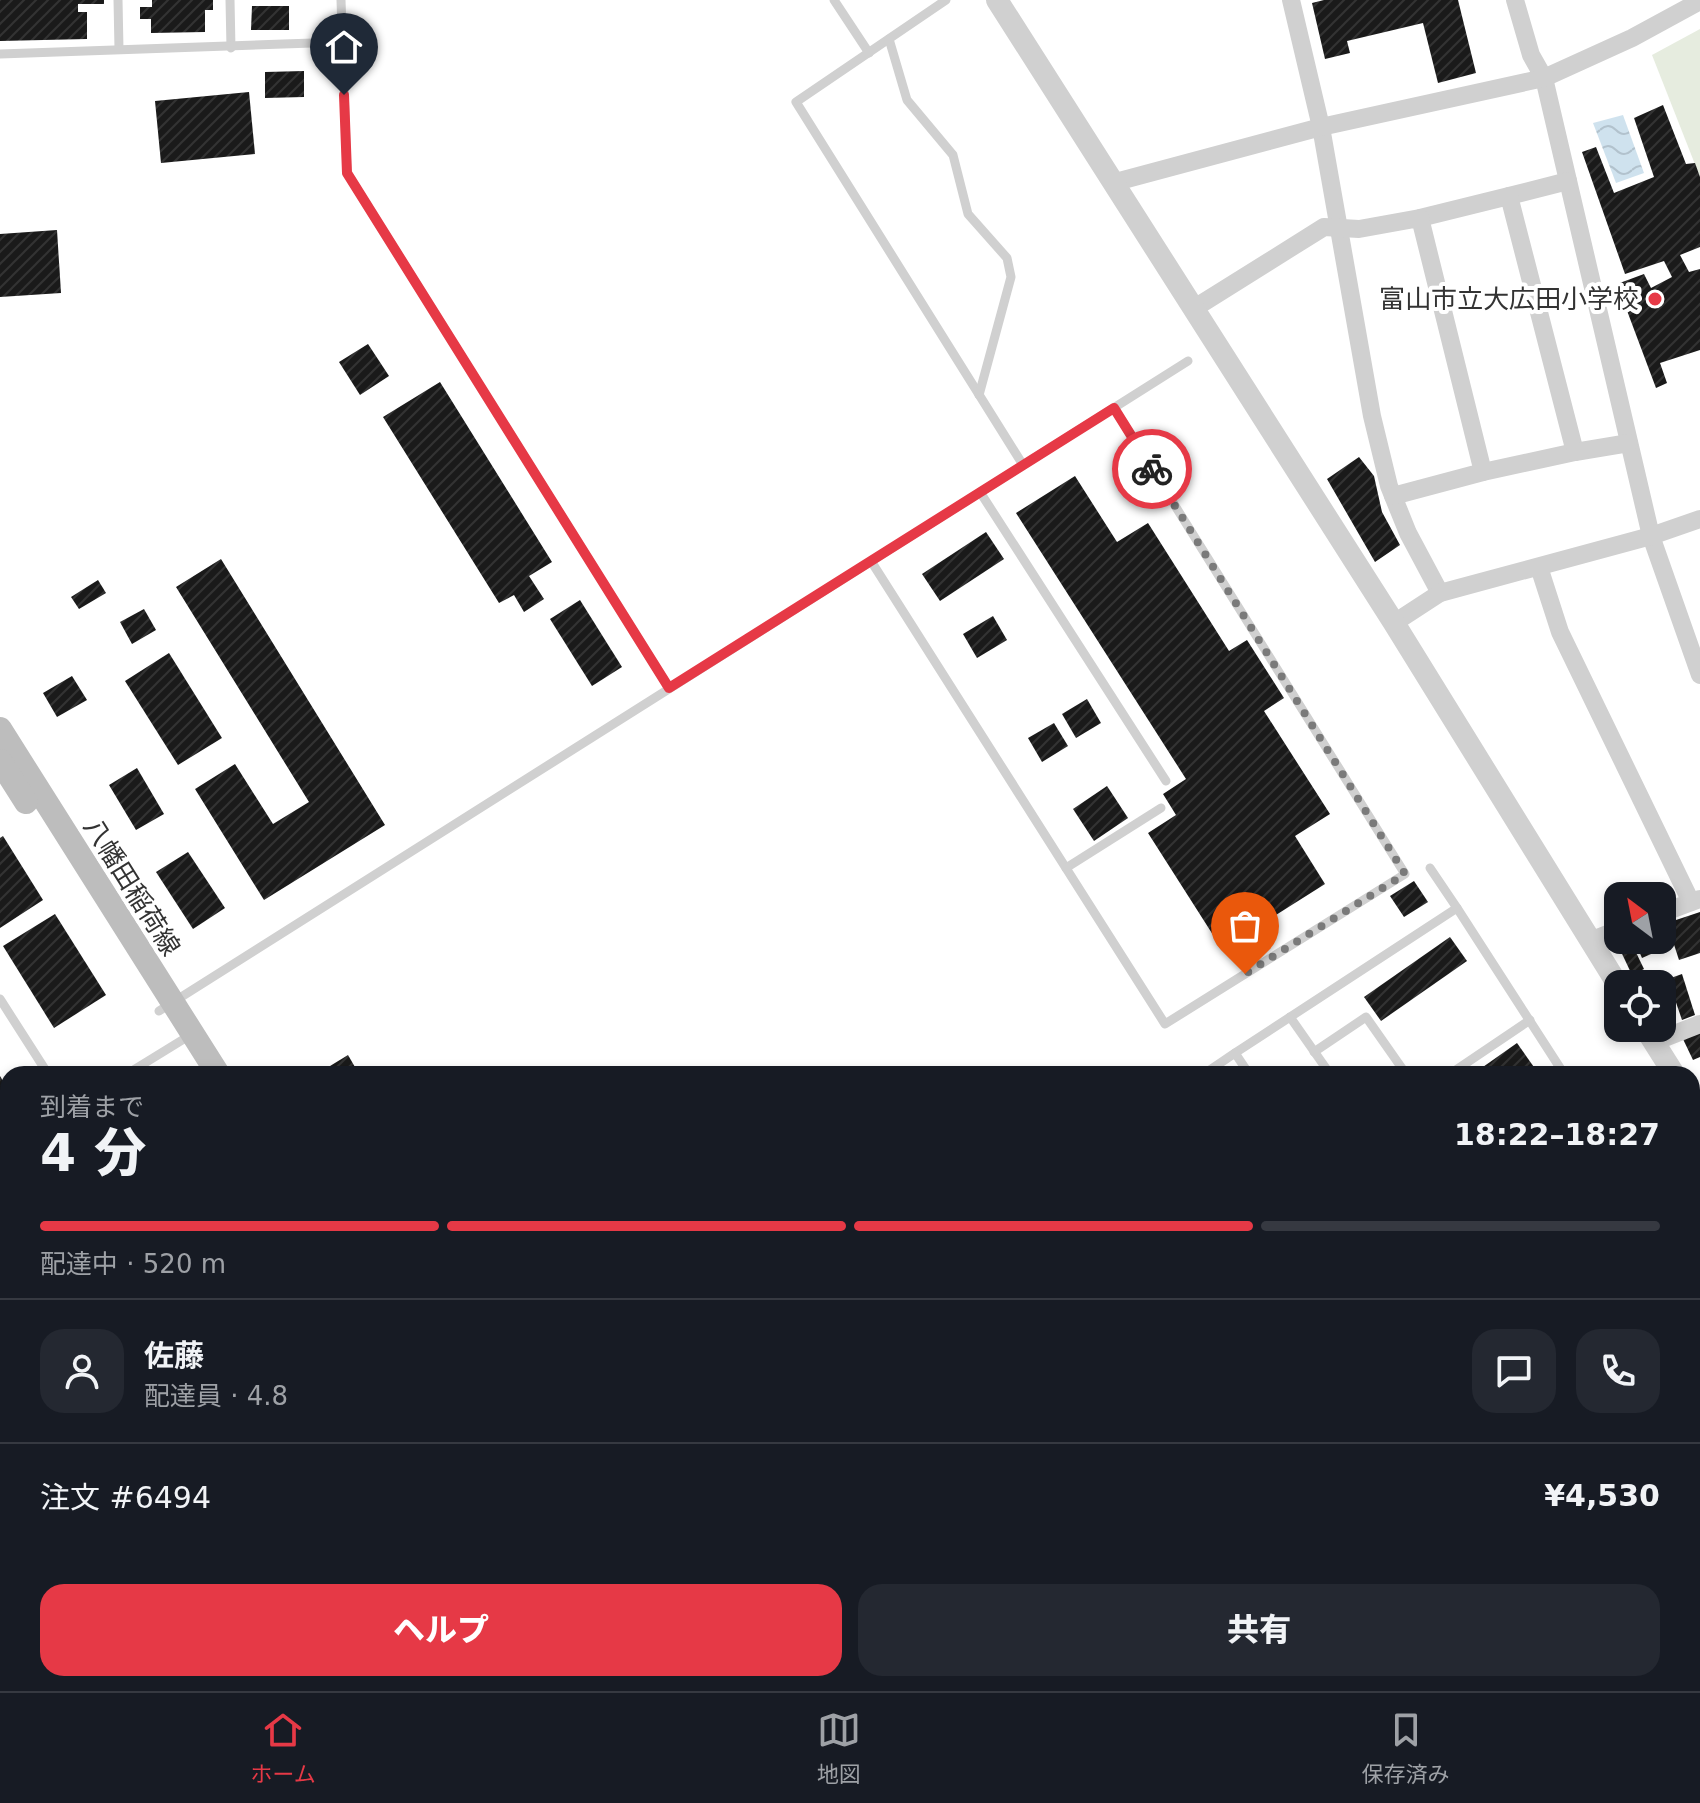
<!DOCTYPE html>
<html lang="ja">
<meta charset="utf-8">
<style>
:root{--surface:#171b24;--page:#242831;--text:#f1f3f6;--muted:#9ea1a6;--line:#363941;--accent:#e63946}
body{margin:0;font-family:"DejaVu Sans","Noto Sans JP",sans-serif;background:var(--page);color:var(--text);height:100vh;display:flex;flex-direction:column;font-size:30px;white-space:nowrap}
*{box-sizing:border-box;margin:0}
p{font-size:26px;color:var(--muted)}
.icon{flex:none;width:44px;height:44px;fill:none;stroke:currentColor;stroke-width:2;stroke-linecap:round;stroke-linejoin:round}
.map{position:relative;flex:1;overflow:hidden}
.side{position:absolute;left:0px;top:1066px;width:1700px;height:626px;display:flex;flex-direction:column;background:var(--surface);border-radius:24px 24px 0 0;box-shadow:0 4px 12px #0003}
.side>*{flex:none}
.needle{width:52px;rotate:328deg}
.fabs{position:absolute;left:1604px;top:882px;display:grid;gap:16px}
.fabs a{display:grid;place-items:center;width:72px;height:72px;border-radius:16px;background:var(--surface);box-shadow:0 4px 12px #0003;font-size:40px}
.pin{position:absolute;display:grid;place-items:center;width:68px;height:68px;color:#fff;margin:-82px -34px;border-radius:50% 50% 50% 0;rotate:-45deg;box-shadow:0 0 8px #0007}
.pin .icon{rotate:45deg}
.courier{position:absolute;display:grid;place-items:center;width:80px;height:80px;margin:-40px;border:6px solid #e63946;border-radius:50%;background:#fff;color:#222;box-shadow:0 2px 10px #0007}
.head em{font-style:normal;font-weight:800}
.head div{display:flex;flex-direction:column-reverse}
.head{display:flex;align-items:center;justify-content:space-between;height:136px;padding:0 40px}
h1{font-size:52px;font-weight:800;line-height:60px}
.bar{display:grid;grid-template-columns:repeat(4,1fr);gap:12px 8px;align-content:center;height:96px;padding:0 40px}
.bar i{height:10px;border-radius:6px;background:var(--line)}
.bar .selected{background:var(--accent)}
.bar p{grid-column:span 4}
.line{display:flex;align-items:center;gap:20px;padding:0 40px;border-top:2px solid var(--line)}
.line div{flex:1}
.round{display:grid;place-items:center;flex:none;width:84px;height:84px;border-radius:24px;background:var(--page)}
.action{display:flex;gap:16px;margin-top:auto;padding:16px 40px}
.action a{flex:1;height:92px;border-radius:24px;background:var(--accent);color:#fff;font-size:32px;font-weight:800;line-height:92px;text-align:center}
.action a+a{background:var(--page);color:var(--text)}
.tabs{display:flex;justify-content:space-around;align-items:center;height:112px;border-top:2px solid var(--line);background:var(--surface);font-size:22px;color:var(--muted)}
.tabs a{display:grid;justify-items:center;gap:4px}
.tabs .selected{color:var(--accent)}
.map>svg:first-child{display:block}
.green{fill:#e6ecdf}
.water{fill:url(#water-waves)}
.building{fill:url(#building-hatch)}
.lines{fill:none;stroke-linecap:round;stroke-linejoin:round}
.service{stroke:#d0d0d0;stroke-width:9}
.minor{stroke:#d0d0d0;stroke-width:18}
.tertiary{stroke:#d0d0d0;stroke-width:22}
.secondary{stroke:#bdbdbd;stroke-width:24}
.done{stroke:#7a7a7a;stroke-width:8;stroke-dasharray:0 14.4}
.route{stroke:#e63946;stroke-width:10}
.poi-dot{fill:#e63946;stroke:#fff;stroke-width:3}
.labels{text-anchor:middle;stroke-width:8;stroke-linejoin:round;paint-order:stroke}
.poi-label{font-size:26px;fill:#333;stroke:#fff;text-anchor:end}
.street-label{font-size:26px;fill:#333;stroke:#fff}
</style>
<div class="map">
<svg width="1700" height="1691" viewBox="0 0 1700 1691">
<defs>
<pattern id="water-waves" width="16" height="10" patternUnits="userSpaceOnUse" patternTransform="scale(2)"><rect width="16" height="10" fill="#cfe2ee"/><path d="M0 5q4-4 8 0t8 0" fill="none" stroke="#b2c2cd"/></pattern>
<pattern id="building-hatch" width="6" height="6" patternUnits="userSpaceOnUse" patternTransform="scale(2)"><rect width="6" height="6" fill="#1a1a1a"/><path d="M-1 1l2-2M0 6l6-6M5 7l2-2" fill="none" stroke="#333"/></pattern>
</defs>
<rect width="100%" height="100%" fill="#fff"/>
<path class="green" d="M1700 29V177L1652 55Z"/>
<path class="water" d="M1623 115 1644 173 1616 183 1593 123Z"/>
<g class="building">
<path d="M0 0H104V4H78V12H87V39L0 41Z"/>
<path d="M152 0H213V10H205V32L151 33V19H140V7H152Z"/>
<path d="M1324 0H1458L1476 73 1438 83 1423 23 1347 41 1350 53 1325 59 1312 3Z"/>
<path d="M252 6H289V30H251Z"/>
<path d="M304 71V97L265 98V72Z"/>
<path d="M249 92 255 154 161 163 155 101Z"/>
<path d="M1663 105 1686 164 1695 163 1700 177V247L1680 255 1689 272 1700 269V350L1660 363 1667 383 1656 388 1617 284 1644 274 1651 288 1672 277 1664 261 1625 274 1582 152 1596 147 1614 193 1654 177 1634 118Z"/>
<path d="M57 230 61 293 0 297V234Z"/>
<path d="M368 344 389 376 360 395 339 362Z"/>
<path d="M440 382 552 562 529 576 544 599 524 612 514 595 499 603 383 417Z"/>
<path d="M1359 457 1374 476 1382 512 1400 545 1375 562 1327 479Z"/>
<path d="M1075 476 1117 542 1148 523 1229 651 1247 640 1284 698 1264 711 1330 814 1295 836 1325 884 1222 949 1148 833 1176 815 1163 794 1186 779 1016 513Z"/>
<path d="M986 532 1004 559 940 601 922 574Z"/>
<path d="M221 559 385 825 264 900 195 789 235 764 273 824 309 802 176 587Z"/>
<path d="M98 580 106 593 79 609 71 597Z"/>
<path d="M580 600 622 667 592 686 550 619Z"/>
<path d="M144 609 156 630 132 644 120 622Z"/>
<path d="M993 616 1007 640 977 658 963 634Z"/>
<path d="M169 653 222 738 178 765 125 681Z"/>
<path d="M72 676 87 700 57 717 43 693Z"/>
<path d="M1087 699 1101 723 1076 738 1062 714Z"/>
<path d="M1054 723 1068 746 1042 762 1028 738Z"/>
<path d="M137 768 164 814 136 830 109 785Z"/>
<path d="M1107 786 1128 818 1094 841 1073 809Z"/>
<path d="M3 836 43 900 0 928V838Z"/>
<path d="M188 852 225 908 193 929 156 872Z"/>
<path d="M1414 881 1428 902 1404 917 1390 896Z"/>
<path d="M1700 912V953L1679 960 1667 923Z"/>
<path d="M55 914 106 995 54 1028 3 946Z"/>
<path d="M1450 937 1467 961 1381 1021 1364 997Z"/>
<path d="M1630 940 1644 969 1632 975 1616 941Z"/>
<path d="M1634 940H1664L1667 947 1642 958Z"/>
<path d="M1682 974 1695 1015 1682 1020 1668 979Z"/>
<path d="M1700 1028V1057L1693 1060 1682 1037Z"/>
<path d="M1517 1043 1536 1070 1531 1074H1473Z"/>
<path d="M348 1055 359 1074H317Z"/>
<path d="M0 1076 8 1089V1163L0 1168Z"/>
<path d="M8 1297V1481L0 1486V1302Z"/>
<path d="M902 1684H962L952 1691H906Z"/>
<path d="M1028 1684H1129L1118 1691H1018Z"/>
</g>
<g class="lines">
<g class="service">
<path d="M118 0 119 49"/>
<path d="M230 0 231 48"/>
<path d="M341 0 347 173 669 688"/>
<path d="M834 0 869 53"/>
<path d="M946 0 796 102 1023 465"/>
<path d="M889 39 907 100 953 155 968 214 1007 258 1011 277 979 395"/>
<path d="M0 54 342 42"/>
<path d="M980 492 1166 781"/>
<path d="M871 561 1165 1024 1405 874 1114 408"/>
<path d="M1066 868 1161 808"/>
<path d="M1457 908 1564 1074"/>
<path d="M0 999 48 1074"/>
<path d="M159 1011 1188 361"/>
<path d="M1290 1017 1330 1074"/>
<path d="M1314 1052 1366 1017 1406 1074"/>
<path d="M1235 1053 1457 908 1430 868"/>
<path d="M127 1074 192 1034"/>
<path d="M1204 1074 1235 1053 1249 1074"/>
<path d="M1450 1074 1530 1020"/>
<path d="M0 1217 8 1212"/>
<path d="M150 1691 160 1684"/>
<path d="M293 1691 298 1684"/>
<path d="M660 1691 670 1684"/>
</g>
<g class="minor">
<path d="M1291 0 1321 127 1372 416 1389 486 1408 533 1440 593"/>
<path d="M1515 0 1531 55 1544 78 1651 536 1700 675"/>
<path d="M1112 183 1321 127 1544 78 1632 38 1700 1"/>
<path d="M1509 196 1568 181"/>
<path d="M1420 218 1509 196 1575 452 1483 472"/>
<path d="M1193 309 1324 227 1359 229 1420 218 1483 472 1393 496"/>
<path d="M1575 452 1629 443"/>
<path d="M1539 567 1560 632 1691 902"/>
<path d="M1394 623 1440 593 1651 536 1700 519"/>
<path d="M1662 913 1700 899"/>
<path d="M1590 941 1618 930"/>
<path d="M1654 1042 1700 1024"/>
<path d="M1692 1358 1700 1353"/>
<path d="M1692 1451 1700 1471"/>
<path d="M1692 1557 1700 1550"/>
<path d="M1692 1570 1700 1581"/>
<path d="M1222 1684 1226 1691"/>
<path d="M1183 1691 1193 1684"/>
<path d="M1399 1691 1410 1684"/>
</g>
<g class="tertiary">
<path d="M997 0 1394 623 1618 985"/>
<path d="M1645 1028 1674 1074"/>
<path d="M1692 1105 1700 1123"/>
<path d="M797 1691 807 1684"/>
</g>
<g class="secondary">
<path d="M0 729 218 1074"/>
<path d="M0 761 26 802"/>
<path d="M584 1684 589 1691"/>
<path d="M603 1684 608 1691"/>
</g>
</g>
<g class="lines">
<path class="done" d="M1152 469 1405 874 1245 974"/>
<path class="route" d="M344 95 347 173 669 688 1114 408 1152 469"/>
</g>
<circle class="poi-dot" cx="1655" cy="299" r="8"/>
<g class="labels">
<g class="poi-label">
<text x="1639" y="308">富山市立大広田小学校</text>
</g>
<g class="street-label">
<text transform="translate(132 887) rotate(58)" y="9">八幡田稲荷線</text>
</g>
</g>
</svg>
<div class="fabs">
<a><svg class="needle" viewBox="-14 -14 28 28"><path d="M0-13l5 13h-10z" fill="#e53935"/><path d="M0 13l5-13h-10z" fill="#9ea1a6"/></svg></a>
<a><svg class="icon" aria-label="locate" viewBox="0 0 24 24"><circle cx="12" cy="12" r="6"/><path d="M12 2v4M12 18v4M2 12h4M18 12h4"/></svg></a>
</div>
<div class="pin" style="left:1245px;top:974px;background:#ea580c"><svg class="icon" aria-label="bag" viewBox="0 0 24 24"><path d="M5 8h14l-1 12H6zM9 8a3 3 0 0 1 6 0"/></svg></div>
<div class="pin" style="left:344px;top:95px;background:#1f2937"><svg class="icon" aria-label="home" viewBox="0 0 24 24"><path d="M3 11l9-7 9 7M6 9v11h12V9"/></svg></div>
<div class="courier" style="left:1152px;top:469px"><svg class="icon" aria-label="bike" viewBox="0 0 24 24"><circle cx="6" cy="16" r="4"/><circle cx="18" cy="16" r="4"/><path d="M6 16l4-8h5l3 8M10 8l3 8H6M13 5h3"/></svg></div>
<section class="side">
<div class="head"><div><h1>4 分</h1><p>到着まで</p></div><em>18:22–18:27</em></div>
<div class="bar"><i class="selected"></i><i class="selected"></i><i class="selected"></i><i></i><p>配達中 · 520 m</p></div>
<div class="line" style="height:144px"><a class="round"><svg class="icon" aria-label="person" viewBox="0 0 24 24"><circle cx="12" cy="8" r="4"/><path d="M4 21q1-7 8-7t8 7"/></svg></a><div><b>佐藤</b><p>配達員 · 4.8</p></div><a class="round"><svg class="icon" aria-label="chat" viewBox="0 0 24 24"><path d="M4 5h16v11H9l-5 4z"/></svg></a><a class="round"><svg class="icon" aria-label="phone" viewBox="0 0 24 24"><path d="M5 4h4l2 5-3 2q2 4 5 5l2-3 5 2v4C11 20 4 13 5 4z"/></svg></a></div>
<div class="line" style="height:104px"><div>注文 #6494</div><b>¥4,530</b></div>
<div class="action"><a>ヘルプ</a><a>共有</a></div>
</section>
</div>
<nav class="tabs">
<a class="selected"><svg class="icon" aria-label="home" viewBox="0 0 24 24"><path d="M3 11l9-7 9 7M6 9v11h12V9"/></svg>ホーム</a>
<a><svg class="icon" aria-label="map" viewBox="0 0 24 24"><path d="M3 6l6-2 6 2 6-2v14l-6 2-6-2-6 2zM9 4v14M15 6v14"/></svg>地図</a>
<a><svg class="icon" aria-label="saved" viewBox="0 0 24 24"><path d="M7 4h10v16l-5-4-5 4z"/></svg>保存済み</a>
</nav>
